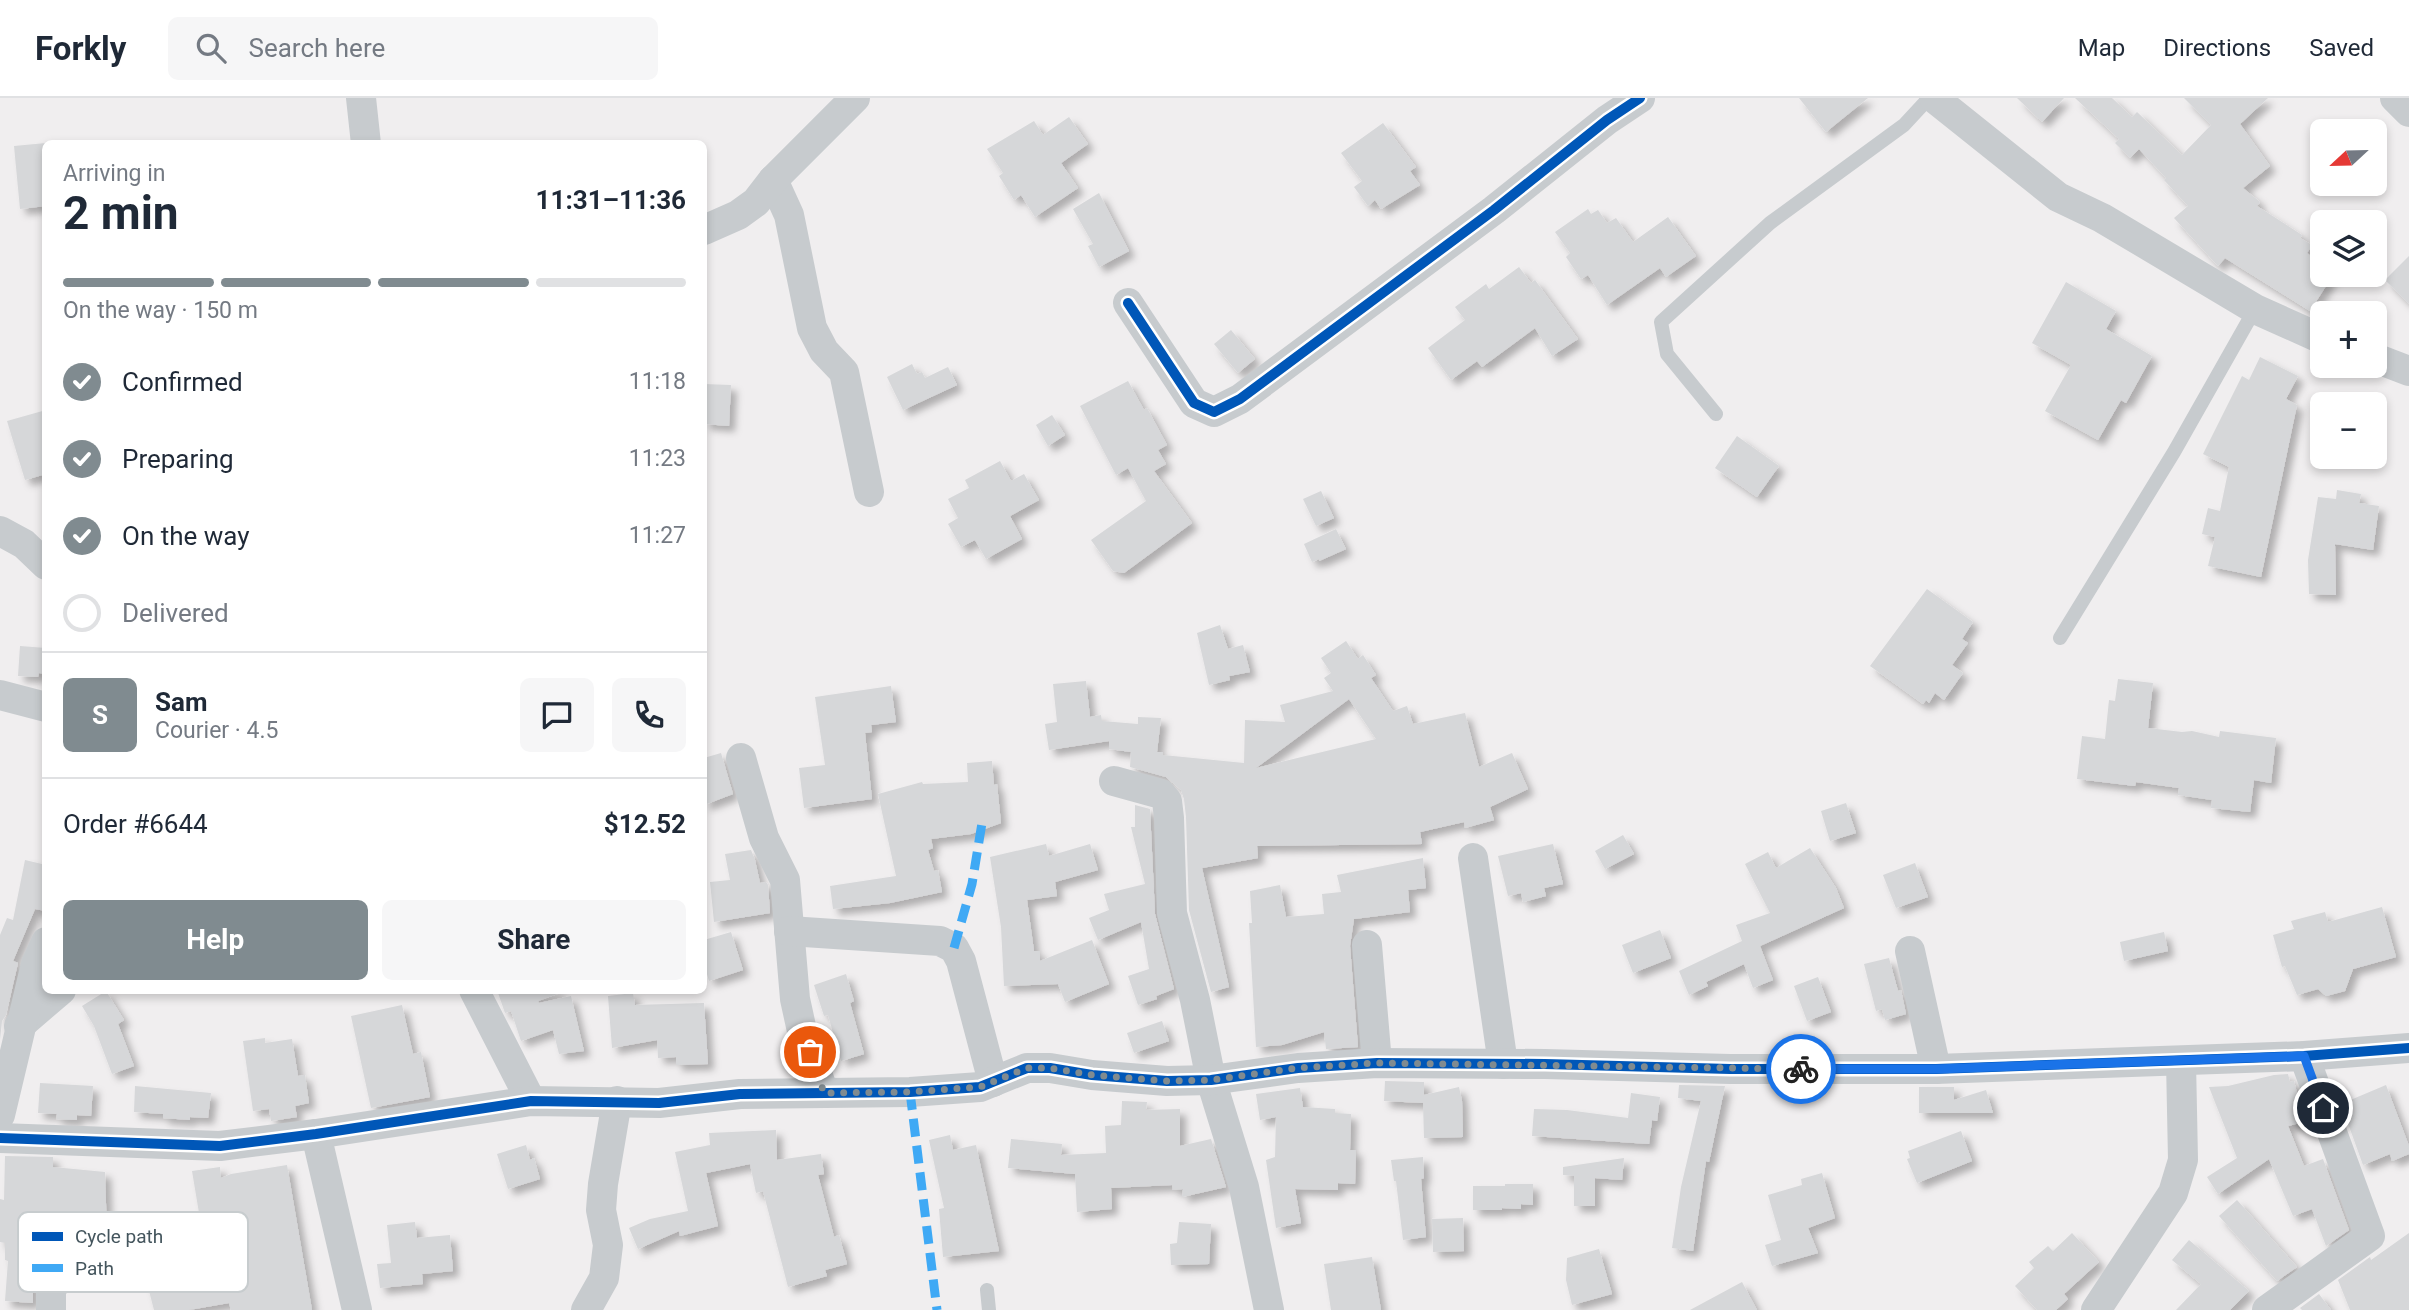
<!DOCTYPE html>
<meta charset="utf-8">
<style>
:root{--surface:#fff;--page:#f6f6f7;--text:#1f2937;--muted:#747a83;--line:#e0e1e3;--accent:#808b90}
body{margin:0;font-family:Roboto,sans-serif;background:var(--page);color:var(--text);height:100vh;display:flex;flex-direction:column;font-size:26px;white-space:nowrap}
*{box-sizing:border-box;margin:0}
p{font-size:23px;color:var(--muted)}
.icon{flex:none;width:38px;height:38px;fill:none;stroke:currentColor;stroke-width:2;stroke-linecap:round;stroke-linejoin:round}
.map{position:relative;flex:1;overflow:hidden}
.drawer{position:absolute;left:42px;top:42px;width:665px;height:854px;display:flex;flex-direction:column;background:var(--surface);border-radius:10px;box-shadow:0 4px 10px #0003}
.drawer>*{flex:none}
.needle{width:46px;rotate:248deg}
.buttons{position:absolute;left:2310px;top:21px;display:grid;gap:14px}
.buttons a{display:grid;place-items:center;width:77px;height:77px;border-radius:10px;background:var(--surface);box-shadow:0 4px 10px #0003;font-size:35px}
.pin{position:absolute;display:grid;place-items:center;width:60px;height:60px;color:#fff;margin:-30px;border:4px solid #fff;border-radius:50%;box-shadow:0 2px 7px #0007}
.courier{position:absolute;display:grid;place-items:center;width:70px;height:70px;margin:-35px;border:5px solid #1a73e8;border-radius:50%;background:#fff;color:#222;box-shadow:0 2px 9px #0007}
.overview em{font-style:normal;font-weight:700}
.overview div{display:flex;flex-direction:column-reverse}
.overview{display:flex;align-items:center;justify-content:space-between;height:119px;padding:0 21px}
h1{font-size:46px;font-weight:700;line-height:52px}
.bar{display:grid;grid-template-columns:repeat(4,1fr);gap:10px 7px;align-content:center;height:84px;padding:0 21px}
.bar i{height:9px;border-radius:5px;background:var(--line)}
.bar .current{background:var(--accent)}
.bar p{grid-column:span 4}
.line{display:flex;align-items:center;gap:18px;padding:0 21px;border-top:2px solid var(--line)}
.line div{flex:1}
.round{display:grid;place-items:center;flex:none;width:74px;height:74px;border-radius:10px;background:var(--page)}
ol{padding:0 21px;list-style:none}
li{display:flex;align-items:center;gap:21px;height:77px}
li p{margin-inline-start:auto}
li .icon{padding:7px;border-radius:50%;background:var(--accent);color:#fff;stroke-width:4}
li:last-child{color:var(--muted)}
li i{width:38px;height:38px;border:4px solid var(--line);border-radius:50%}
.action{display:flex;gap:14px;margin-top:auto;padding:14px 21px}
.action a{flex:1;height:80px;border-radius:10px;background:var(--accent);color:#fff;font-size:28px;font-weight:700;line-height:80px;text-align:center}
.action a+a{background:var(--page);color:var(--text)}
header{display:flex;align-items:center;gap:42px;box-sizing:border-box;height:98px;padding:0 35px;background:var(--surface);border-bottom:2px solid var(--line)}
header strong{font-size:33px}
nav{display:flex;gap:38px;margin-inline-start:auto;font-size:24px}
.search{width:490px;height:63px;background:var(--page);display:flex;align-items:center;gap:18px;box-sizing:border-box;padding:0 24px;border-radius:10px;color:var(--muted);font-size:26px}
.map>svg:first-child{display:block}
.building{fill:#d6d7d9;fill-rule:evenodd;filter:url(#shadow)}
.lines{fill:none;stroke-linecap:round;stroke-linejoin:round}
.service{stroke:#c7cbce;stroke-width:14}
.minor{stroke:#c7cbce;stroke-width:30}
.quiet{stroke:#3fa9f5;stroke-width:9;stroke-dasharray:18 9;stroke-linecap:butt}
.cycleway-casing{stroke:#fff;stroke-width:15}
.cycleway{stroke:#0057b8;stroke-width:10}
.done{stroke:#808b90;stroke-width:7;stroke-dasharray:0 12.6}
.route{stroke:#1a73e8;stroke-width:9}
.key{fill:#fff;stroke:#c7ccce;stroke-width:2}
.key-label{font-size:19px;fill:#44555d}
</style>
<header>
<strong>Forkly</strong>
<div class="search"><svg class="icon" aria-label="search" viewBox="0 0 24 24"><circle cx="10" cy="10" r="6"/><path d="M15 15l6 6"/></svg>Search here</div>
<nav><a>Map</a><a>Directions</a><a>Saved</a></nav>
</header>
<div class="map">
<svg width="2409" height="1212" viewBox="0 0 2409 1212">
<defs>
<filter id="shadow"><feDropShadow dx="6" dy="6" stdDeviation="3.5" flood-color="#0004"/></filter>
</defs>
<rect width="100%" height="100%" fill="#f0eeef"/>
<g class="building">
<path d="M1799 0H1868L1826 34Z"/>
<path d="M2017 0H2064L2042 24Z"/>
<path d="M2075 0H2112L2132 19 2137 14 2182 57 2211 27 2184 0H2268L2240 26 2270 68 2243 90 2260 104 2257 108 2302 137 2300 140 2312 147 2307 155 2322 167V177H2333L2310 213 2225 160 2218 168 2174 120 2188 108 2164 82 2166 80 2139 51 2130 60 2115 45 2119 41Z"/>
<path d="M1069 19 1088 46 1061 65 1078 90 1035 119 1021 97 1014 102 999 78 1003 75 987 51 1034 23 1043 37Z"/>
<path d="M1383 25 1416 69 1410 73 1420 87 1381 111 1375 102 1368 108 1354 89 1362 83 1341 55Z"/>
<path d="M46 45V108L20 111 14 48Z"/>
<path d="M1099 95 1129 153 1099 169 1088 148 1093 146 1073 111Z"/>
<path d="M1588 111 1591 116 1598 112 1607 125 1616 120 1633 144 1668 119 1696 158 1666 179 1660 170 1607 207 1588 177 1581 181 1566 159 1570 155 1555 134Z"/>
<path d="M2409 158V206L2385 182Z"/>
<path d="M1519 169 1531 185 1535 182 1578 241 1552 258 1535 230 1482 269 1477 263 1451 282 1428 250 1465 222 1455 209 1486 186 1489 191Z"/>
<path d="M2066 184 2116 213 2106 231 2152 258 2126 305 2121 302 2098 342 2045 313 2071 267 2032 245Z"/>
<path d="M1231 232 1255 261 1238 275 1214 246Z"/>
<path d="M2260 259 2298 278 2286 301 2297 307 2261 479 2208 468 2215 439 2202 436 2208 410 2220 413 2229 369 2203 356 2242 278 2249 282Z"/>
<path d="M912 266 917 276 922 274 925 280 948 269 957 287 903 312 887 279Z"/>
<path d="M1128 283 1144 312 1147 310 1167 347 1158 352 1166 366 1154 373 1192 425 1124 475 1113 473 1091 442 1146 403 1128 370 1116 377 1080 308Z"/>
<path d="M704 286 731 287 729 328 704 326Z"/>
<path d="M46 312V376L25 382 7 323Z"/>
<path d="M1052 317 1065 337 1048 348 1036 327Z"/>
<path d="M1737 338 1779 368 1757 399 1715 370Z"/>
<path d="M1000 363 1011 383 1024 376 1039 402 1010 418 1022 441 986 461 975 442 961 449 948 426 958 420 948 401 969 390 965 382Z"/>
<path d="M2337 392 2361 396 2359 405 2379 408 2373 452 2335 446 2336 497 2309 496 2308 462 2318 399 2336 401Z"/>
<path d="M1321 393 1334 420 1316 428 1303 401Z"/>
<path d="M1336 431 1346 451 1319 463V461L1312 464 1304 446Z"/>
<path d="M1927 491 1973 524 1962 541 1968 545 1952 567 1963 575 1944 602 1935 595 1929 605 1926 602 1923 606 1870 568Z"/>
<path d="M1220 527 1228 551 1243 547 1250 574 1229 578 1230 582 1209 587 1197 535Z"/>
<path d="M1346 543 1358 561 1363 557 1376 577 1371 580 1393 613 1407 608 1413 626 1465 615 1479 669 1512 655 1528 691 1490 709 1494 722 1465 730 1464 724 1420 734 1422 746 1257 748 1258 760 1202 770 1229 889 1211 894 1189 812 1186 719 1184 701 1181 692 1166 679 1130 669 1131 654 1109 651V643L1049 652 1045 626 1057 624 1053 586 1086 583 1090 619 1101 617 1102 623 1138 626V619L1161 620 1157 654H1163V657L1244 665 1245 622 1285 624 1280 607 1333 593 1324 580 1331 575 1321 560ZM1349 601 1376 641 1256 670 1294 642Z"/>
<path d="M20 548 46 550V576L39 575 38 579 18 578Z"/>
<path d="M2118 581 2153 585 2148 630 2182 634 2192 633 2219 639 2220 633 2276 640 2271 685 2254 682 2250 714 2211 710 2212 702 2178 697 2179 690 2136 684 2135 688 2077 681 2082 638 2105 641 2109 602 2115 603Z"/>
<path d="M891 588 896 624 871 627 872 634 865 635 872 701 804 710 799 670 825 667 815 599Z"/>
<path d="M721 655 733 696 704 707V660Z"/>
<path d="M992 663 994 687 997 686 1001 725 971 736 931 741 933 750 928 752 934 773 938 772 942 794 890 805 833 811 830 788 896 778 878 696 922 684 923 686 968 684 967 665Z"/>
<path d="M1846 705 1856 735 1830 743 1821 713Z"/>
<path d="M1135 707 1150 711 1155 816 1174 891 1156 898 1157 901 1138 907 1128 878 1149 871 1141 824 1098 842 1089 820 1109 812 1104 796 1145 786 1131 729H1135Z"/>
<path d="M1623 737 1634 756 1605 771 1595 753Z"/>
<path d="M1046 746 1049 758 1090 746 1098 772 1055 784 1057 798 1027 802 1034 853H1040V863L1092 842 1109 886 1065 904 1058 886 1004 888 1001 829 990 759Z"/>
<path d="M1553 746 1563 786 1544 790 1546 798 1523 804 1521 795 1508 798 1498 758Z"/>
<path d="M1810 750 1836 790 1844 810 1760 848 1773 882 1753 890 1744 866 1706 884 1708 888 1689 897 1679 873 1742 843 1736 827 1770 815 1745 766 1768 754 1776 770Z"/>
<path d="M751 752 755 762 760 785 766 784 768 787 770 815 714 824 710 784 730 782 725 756Z"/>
<path d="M1423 760 1426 790 1408 792 1410 814 1354 821 1350 848 1358 949 1326 951 1324 934 1282 947 1256 949 1249 825H1252L1250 793 1280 787 1286 819 1324 816 1322 796 1341 794 1337 777Z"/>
<path d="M25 762 46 767V813L35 811 13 863 18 865 6 917 2 923 0 942V837L7 820 13 822Z"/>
<path d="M1915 765 1928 799 1896 810 1883 777Z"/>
<path d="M2382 809 2396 859 2353 871 2345 893 2326 898 2318 891 2297 897 2285 868 2282 869 2273 837 2294 831 2291 823 2325 814 2328 824Z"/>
<path d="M1660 832 1671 860 1633 875 1622 847Z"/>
<path d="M731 834 743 872 709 883 704 866V842Z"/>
<path d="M2164 834 2168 853 2124 863 2120 844Z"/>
<path d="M1889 860 1898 893 1901 892 1906 916 1885 922 1882 911 1876 913 1864 866Z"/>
<path d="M846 876 854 903 850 905 864 956 841 963 828 917 824 918 814 887Z"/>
<path d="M1818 879 1831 914 1807 923 1794 888Z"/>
<path d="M497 892H560V895L538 903 539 905 571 898 584 953 559 956 553 932 521 943 511 913 505 915Z"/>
<path d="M106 893 124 922 118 926 134 968 112 976 94 928 82 908Z"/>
<path d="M633 895 635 907 704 905 708 966 676 967V959L658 960 657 942 612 950 608 898Z"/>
<path d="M402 907 413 956 421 954 430 999 371 1010 351 918Z"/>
<path d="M1162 923 1169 943 1134 955 1127 935Z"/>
<path d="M265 940V945L292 941 298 978 305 977 309 1005 295 1008 297 1019 271 1023 269 1011 253 1013 243 943Z"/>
<path d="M2288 976 2290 984 2294 983 2304 1024 2288 1028 2304 1068 2323 1061 2349 1132 2326 1148 2312 1111 2293 1118 2269 1061 2218 1096 2207 1079 2237 1060 2209 989 2228 988 2274 977Z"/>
<path d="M1385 983 1424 984V997L1459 989 1462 1003 1463 1039 1424 1040 1423 1005 1384 1003Z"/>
<path d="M40 985 93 988 91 1018 77 1017V1022L56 1021 57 1016 38 1015Z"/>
<path d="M1679 987 1725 988 1709 1064 1706 1063 1693 1153 1672 1150 1681 1089 1701 1003 1678 1000Z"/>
<path d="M2386 987 2409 1048V1056L2392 1063 2390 1056 2363 1067 2341 1006Z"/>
<path d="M135 988 211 995 208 1020 190 1019V1022L163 1020V1016L134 1014Z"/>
<path d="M1919 989H1954V1002L1986 992 1993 1015H1919Z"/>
<path d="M1300 990 1303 1009 1335 1011V1015L1351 1016 1350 1052H1356L1355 1086 1338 1085V1092L1295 1091 1301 1125 1276 1130 1266 1062 1275 1059 1276 1019 1260 1022 1256 996Z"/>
<path d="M1631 995 1660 999 1657 1023 1652 1022 1649 1046 1532 1038 1534 1011 1567 1012 1628 1020Z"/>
<path d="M1122 1003 1147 1004 1146 1012 1180 1011V1048L1211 1041 1226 1089 1182 1099 1183 1091 1173 1092 1172 1087 1111 1090 1112 1111 1077 1114 1075 1076 1008 1070 1011 1041 1062 1046 1061 1057 1106 1055 1105 1028 1121 1027Z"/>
<path d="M776 1032 777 1062 821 1056 824 1076 818 1077 834 1139 839 1137 847 1166 825 1172 827 1178 788 1189 763 1093 756 1095 750 1066 706 1075 718 1128 680 1138 679 1133 638 1151 629 1130 650 1121 688 1113 675 1054 710 1047 709 1035Z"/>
<path d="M1961 1033 1972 1063 1917 1085 1907 1061 1910 1060 1908 1053Z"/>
<path d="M950 1037 953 1052 976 1047 999 1153 943 1159 939 1111 944 1110 929 1042Z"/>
<path d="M526 1047 530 1062 534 1060 540 1081 508 1091 497 1056Z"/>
<path d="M5 1058 53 1059V1069L105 1074 107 1136 98 1139 37 1141V1173L33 1190V1205L5 1203 8 1163 5 1162V1145L0 1144V1101L4 1102Z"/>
<path d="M1423 1059 1424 1080 1421 1081 1426 1139 1403 1142 1396 1083H1394L1391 1062Z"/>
<path d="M1624 1060 1622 1082 1595 1080V1108H1574V1078L1563 1077V1069Z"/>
<path d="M287 1067 312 1212H231L229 1205 189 1212H154L141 1162 204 1145 192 1073 220 1069 221 1080 231 1076Z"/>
<path d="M1822 1075 1835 1120 1808 1130 1818 1155 1772 1168 1765 1147 1781 1142 1768 1097 1802 1087 1801 1081Z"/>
<path d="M1505 1086H1533V1107L1521 1106V1111L1502 1110V1112H1473V1088H1505Z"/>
<path d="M2237 1102 2297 1169 2277 1183 2219 1118Z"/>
<path d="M1463 1120 1464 1153 1433 1154 1432 1121Z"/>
<path d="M415 1124 417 1140 450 1137 453 1173 422 1176 423 1186 380 1190 377 1166 391 1165 387 1127Z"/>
<path d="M1179 1124 1211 1126 1209 1166 1171 1167 1170 1146 1177 1145Z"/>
<path d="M2072 1135 2099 1164 2064 1196 2068 1201 2056 1212H2037L2015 1188 2034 1170 2029 1164 2048 1148 2053 1153Z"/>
<path d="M2409 1135V1212H2350L2338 1182 2370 1159 2371 1162Z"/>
<path d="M2189 1142 2249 1193 2230 1212H2176L2201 1186 2172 1162Z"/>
<path d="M1599 1151 1612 1196 1572 1207 1566 1182 1567 1160Z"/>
<path d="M1372 1159 1381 1212H1331L1324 1166Z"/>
<path d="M1742 1184 1757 1212H1690Z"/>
<path d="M2319 1196 2331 1212H2302L2300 1210Z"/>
</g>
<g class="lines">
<g class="service">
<path d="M1716 316 1667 256 1661 224 1770 125 1904 27 1929 0"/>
<path d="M2060 540 2174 354 2255 211"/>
<path d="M987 1192 989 1212"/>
</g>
<g class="minor">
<path d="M361 0 366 46"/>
<path d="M1934 0 2058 99 2102 120 2255 211 2322 241"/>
<path d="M2395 0 2409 14"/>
<path d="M773 82 789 117 812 230 824 253 844 274 869 394"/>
<path d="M704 132 738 117 756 104 773 82 855 0"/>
<path d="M1128 205 1194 305 1214 314 1240 301 1494 112 1607 22 1640 0"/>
<path d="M2375 260 2409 273"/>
<path d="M0 433 24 446 46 467"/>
<path d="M0 597 46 609"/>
<path d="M741 660 764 740 785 782 795 901 802 933 824 995"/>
<path d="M1114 683 1161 696 1167 703 1169 720 1172 815 1195 902 1211 982 1244 1089 1269 1212"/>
<path d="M1473 760 1503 966"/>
<path d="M789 833 940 843 954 850 961 863 993 984"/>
<path d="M1367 847 1377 965"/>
<path d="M1910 853 1936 971"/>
<path d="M474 892 531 1003"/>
<path d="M19 928 61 892"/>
<path d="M0 1017 36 866 46 844"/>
<path d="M316 1036 357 1212"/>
<path d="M0 1040 220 1048 316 1036 531 1003 659 1005 740 996 910 994 980 989 1027 970H1050L1092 977 1167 983 1211 982 1298 970 1377 965 1545 966 1730 971H1936L2304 958 2409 950"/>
<path d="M51 1212V1190L73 1166 153 1139"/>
<path d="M586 1212 604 1180 608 1147 601 1112 603 1086 617 1003"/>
<path d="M2096 1212 2173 1095 2183 1062 2181 963"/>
<path d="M2267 1212 2370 1138 2304 958"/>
</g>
<g class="quiet">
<path d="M954 850 972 786 982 725"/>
<path d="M910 994 937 1212"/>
</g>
<g class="cycleway-casing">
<g id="cycleway">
<path d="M1128 205 1194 305 1214 314 1240 301 1494 112 1607 22 1640 0"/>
<path d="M0 1040 220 1048 316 1036 531 1003 659 1005 740 996 910 994 980 989 1027 970H1050L1092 977 1167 983 1211 982 1298 970 1377 965 1545 966 1730 971H1936L2304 958 2409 950"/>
</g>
</g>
<use href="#cycleway" class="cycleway"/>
</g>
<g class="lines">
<path class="done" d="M810 954 824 995 909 994 980 989 1027 970H1050L1092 977 1167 983 1212 982 1298 970 1377 965 1801 971"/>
<path class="route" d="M1801 971H1936L2304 958 2323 1010"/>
</g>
<rect x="18" y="1114" width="230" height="80" rx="10" class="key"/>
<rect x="32" y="1134" width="31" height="9" fill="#0057b8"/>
<rect x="32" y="1166" width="31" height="8" fill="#3fa9f5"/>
<g class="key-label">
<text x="75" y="1145">Cycle path</text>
<text x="75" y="1177">Path</text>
</g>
</svg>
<div class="buttons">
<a><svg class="needle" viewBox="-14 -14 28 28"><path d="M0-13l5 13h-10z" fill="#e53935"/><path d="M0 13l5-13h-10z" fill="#747a83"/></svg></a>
<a><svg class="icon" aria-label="layers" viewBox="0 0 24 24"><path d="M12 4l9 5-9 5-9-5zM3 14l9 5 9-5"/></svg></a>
<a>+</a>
<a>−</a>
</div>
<div class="pin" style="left:810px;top:954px;background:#ea580c"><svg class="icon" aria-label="bag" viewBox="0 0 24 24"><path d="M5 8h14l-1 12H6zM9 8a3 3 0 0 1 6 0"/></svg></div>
<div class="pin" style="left:2323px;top:1010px;background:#1f2937"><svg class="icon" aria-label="home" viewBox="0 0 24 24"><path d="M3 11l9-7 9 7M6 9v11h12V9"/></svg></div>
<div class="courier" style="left:1801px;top:971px"><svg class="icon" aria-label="bike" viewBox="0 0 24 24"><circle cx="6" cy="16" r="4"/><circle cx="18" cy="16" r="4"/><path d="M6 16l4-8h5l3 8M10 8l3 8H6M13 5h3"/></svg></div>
<section class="drawer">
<div class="overview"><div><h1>2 min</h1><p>Arriving in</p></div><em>11:31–11:36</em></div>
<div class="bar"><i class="current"></i><i class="current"></i><i class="current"></i><i></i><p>On the way · 150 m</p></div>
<ol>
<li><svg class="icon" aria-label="check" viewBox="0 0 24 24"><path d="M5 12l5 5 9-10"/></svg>Confirmed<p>11:18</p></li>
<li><svg class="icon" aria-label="check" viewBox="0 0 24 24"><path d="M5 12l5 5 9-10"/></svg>Preparing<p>11:23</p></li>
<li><svg class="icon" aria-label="check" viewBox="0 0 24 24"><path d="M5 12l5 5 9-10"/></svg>On the way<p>11:27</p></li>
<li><i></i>Delivered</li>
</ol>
<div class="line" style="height:126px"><b class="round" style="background:var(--accent);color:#fff">S</b><div><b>Sam</b><p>Courier · 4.5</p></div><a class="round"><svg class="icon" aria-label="chat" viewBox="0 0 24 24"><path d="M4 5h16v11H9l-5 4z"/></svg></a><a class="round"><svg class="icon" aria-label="phone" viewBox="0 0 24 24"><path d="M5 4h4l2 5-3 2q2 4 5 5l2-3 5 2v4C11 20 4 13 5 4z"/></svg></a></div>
<div class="line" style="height:91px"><div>Order #6644</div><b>$12.52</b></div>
<div class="action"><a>Help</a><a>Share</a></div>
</section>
</div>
